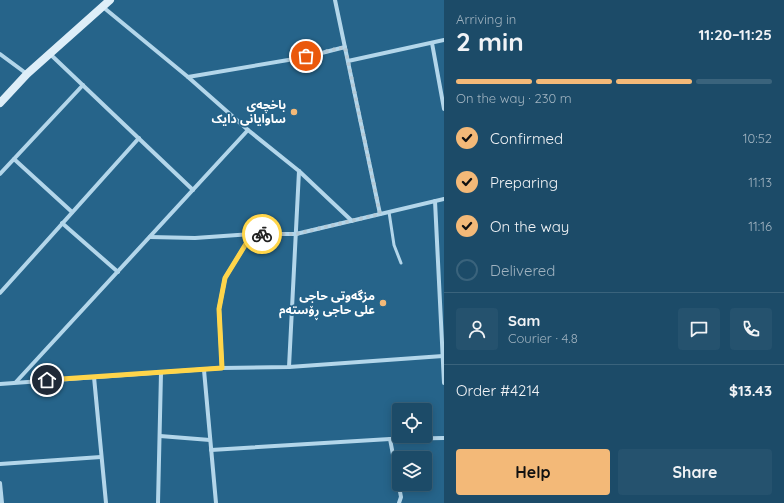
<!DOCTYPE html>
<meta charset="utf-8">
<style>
:root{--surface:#1c4b68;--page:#25526e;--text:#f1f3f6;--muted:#a0b3c0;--line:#3a637c;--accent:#f3b978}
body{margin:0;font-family:Quicksand,"Noto Sans Arabic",sans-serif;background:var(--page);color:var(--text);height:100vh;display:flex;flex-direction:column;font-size:15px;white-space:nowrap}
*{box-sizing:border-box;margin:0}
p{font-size:13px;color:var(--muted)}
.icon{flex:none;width:22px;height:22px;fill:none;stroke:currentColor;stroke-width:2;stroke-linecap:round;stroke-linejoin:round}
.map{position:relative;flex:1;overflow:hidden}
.details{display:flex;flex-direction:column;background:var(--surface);width:340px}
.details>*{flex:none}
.buttons{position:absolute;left:392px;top:403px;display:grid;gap:8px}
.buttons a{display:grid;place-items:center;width:40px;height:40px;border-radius:4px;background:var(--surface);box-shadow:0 2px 10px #0003,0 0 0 1px var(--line);font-size:20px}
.pin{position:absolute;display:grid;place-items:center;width:34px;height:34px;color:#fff;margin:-17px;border:2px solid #fff;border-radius:50%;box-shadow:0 1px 4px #0007}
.courier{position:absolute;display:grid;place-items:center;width:40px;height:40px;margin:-20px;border:3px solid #ffd54a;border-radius:50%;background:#fff;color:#222;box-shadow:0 1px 5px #0007}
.overview em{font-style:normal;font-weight:700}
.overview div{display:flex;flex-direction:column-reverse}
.overview{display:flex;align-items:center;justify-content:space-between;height:68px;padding:0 12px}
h1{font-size:26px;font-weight:700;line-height:30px}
.bar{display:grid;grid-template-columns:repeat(4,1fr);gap:6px 4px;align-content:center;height:48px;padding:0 12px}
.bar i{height:5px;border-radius:3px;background:var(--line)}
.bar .active{background:var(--accent)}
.bar p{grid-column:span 4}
.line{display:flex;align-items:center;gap:10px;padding:0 12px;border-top:1px solid var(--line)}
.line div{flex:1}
.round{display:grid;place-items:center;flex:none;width:42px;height:42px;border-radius:4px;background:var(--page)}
ol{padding:0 12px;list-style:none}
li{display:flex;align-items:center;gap:12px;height:44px}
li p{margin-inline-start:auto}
li .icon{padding:4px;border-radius:50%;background:var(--accent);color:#111;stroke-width:4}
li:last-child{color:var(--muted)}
li i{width:22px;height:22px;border:2px solid var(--line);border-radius:50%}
.button{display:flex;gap:8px;margin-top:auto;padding:8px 12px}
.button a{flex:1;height:46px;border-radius:4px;background:var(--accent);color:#111;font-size:16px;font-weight:700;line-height:46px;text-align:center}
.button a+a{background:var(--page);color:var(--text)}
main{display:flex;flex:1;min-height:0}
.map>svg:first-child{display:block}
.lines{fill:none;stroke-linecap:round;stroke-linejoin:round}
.lane{stroke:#b3d6ea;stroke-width:3}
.street{stroke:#b3d6ea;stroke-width:4}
.secondary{stroke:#deeef8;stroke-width:8}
.done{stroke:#b3c9d6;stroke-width:4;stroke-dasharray:0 7.2}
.route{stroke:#ffd54a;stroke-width:5}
.poi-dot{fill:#f3b978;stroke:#26648a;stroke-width:1.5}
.labels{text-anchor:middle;stroke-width:3.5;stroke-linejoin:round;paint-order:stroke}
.poi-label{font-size:12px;font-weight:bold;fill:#fff;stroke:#26648a;text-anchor:end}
</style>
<main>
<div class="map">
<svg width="444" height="503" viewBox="0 0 444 503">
<rect width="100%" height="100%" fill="#26648a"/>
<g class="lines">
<path class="lane" d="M389 212 394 245 401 263"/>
<g class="street">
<path d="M335 0 380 214"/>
<path d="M103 7 188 77 248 130 299 171 352 221"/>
<path d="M432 43 444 109"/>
<path d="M0 54 27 74"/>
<path d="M50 54 193 190"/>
<path d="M348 61 444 40"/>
<path d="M188 77 306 57 345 47"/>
<path d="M14 159 72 212"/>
<path d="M0 174 83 85"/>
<path d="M435 201 444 383"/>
<path d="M62 223 118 272"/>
<path d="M150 237 195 238 252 234H296L444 199"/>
<path d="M0 293 139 138"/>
<path d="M289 367 299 171"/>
<path d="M222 368 219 309 225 278 252 234"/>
<path d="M204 370 216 503"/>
<path d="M94 377 106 503"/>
<path d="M16 382 248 130"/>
<path d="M0 384 222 368 289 367 443 356"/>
<path d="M160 436 210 440"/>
<path d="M390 439 401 497 399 503"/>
<path d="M211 450 390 439 444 438"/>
<path d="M0 464 101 457"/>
<path d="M0 483 2 503"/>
<path d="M158 503 161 373"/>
</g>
<path class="secondary" d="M0 103 27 74 110 0"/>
</g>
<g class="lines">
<path class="done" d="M262 234H296L380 214 345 47 306 56"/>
<path class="route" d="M47 380 222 368 219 309 225 278 252 234H262"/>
</g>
<g class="poi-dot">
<circle cx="294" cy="112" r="4"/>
<circle cx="383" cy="303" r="4"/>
</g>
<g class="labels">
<g class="poi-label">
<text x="286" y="109">باخچەی<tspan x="286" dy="14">ساوایانی دایک</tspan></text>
<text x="375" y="300">مزگەوتی حاجی<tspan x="375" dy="14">علی حاجی ڕۆستەم</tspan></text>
</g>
</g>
</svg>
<div class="buttons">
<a><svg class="icon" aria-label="locate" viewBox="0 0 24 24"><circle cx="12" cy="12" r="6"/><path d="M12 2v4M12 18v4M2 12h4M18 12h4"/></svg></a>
<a><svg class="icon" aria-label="layers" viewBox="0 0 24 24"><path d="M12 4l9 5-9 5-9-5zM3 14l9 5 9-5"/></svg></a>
</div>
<div class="pin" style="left:306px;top:56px;background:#ea580c"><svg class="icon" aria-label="bag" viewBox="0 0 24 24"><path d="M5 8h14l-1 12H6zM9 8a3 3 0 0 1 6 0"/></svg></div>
<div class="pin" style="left:47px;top:380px;background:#1f2937"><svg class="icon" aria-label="home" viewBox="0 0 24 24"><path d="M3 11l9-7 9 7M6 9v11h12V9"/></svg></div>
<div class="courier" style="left:262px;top:234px"><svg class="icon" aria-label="bike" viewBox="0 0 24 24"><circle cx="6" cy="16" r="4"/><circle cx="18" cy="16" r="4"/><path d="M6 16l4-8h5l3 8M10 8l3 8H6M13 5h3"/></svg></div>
</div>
<section class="details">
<div class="overview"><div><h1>2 min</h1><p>Arriving in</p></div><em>11:20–11:25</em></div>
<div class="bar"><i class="active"></i><i class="active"></i><i class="active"></i><i></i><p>On the way · 230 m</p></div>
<ol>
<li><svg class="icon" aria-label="check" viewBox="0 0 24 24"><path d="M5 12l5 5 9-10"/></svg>Confirmed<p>10:52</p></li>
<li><svg class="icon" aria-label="check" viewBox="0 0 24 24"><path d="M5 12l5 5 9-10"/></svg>Preparing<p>11:13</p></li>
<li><svg class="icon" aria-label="check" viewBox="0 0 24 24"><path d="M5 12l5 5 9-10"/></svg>On the way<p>11:16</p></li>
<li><i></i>Delivered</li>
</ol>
<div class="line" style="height:72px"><a class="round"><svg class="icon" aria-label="person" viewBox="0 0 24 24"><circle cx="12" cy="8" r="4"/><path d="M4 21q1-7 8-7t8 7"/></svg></a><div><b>Sam</b><p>Courier · 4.8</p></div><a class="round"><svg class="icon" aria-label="chat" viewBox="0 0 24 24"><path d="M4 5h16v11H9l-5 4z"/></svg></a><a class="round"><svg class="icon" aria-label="phone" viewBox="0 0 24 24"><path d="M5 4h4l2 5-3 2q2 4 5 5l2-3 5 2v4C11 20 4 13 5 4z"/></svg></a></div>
<div class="line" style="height:52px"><div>Order #4214</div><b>$13.43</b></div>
<div class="button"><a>Help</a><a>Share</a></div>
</section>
</main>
